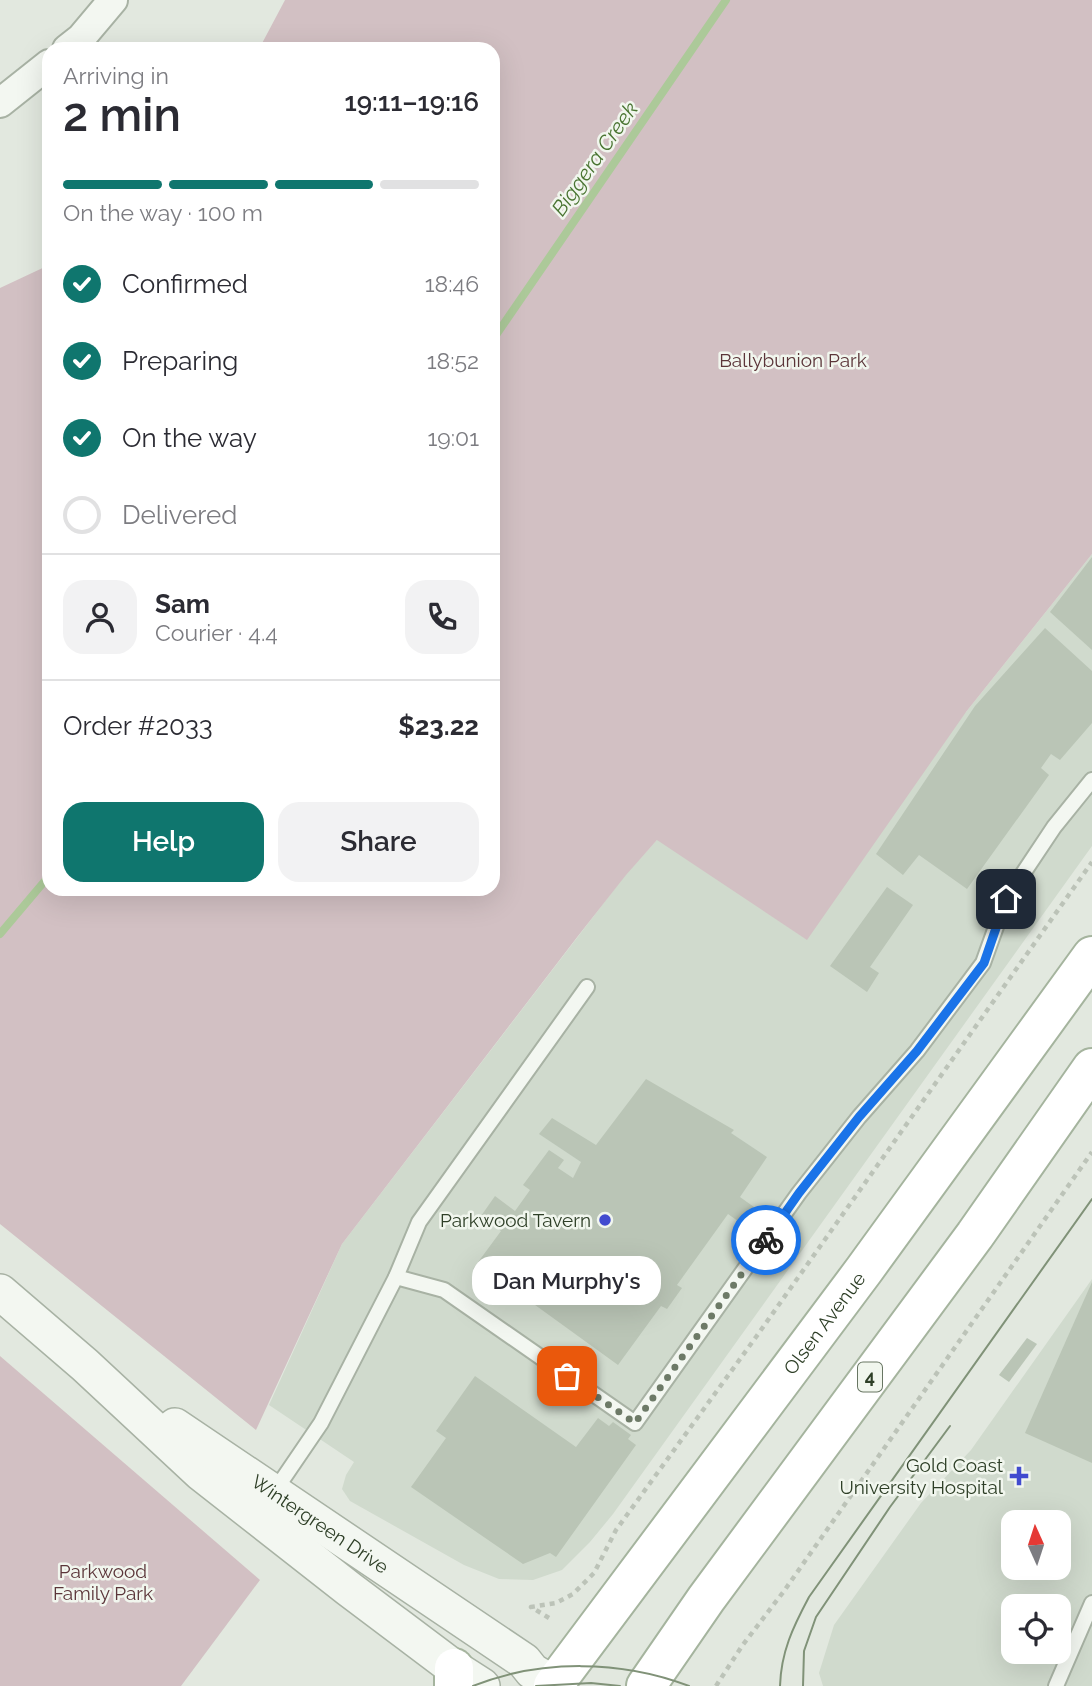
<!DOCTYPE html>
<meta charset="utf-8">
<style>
:root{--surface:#fff;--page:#f2f2f3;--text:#2b2b33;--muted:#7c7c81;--line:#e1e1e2;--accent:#0f766e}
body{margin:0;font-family:Raleway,sans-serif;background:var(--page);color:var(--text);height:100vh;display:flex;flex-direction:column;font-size:26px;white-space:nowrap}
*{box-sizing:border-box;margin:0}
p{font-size:23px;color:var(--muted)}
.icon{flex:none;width:38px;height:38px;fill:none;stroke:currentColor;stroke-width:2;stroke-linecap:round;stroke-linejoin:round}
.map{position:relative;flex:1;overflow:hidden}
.details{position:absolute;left:42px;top:42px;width:458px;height:854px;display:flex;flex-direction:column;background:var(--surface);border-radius:21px;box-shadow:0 7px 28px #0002}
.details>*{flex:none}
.needle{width:46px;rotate:357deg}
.controls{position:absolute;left:1001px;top:1510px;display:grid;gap:14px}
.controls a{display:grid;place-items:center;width:70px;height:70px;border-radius:14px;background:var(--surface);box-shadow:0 7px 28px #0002;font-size:35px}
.pin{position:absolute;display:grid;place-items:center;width:60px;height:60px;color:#fff;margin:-30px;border-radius:14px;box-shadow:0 4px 10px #0006}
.courier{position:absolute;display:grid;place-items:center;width:70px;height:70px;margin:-35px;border:5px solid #1a73e8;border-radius:50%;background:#fff;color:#222;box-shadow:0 2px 9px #0007}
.bubble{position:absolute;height:49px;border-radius:21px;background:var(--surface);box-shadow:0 7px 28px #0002;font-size:23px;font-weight:600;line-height:49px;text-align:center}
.summary em{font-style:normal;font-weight:600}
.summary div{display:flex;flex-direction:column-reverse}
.summary{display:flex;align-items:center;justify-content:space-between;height:119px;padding:0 21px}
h1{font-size:46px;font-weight:600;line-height:52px}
.bar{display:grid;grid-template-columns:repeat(4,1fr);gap:10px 7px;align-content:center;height:84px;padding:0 21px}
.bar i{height:9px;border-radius:5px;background:var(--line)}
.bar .on{background:var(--accent)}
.bar p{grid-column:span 4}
.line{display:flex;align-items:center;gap:18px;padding:0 21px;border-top:2px solid var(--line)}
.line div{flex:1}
.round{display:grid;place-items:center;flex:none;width:74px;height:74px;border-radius:21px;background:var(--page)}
ol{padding:0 21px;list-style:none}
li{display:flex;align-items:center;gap:21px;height:77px}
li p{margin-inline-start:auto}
li .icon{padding:7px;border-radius:50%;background:var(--accent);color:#fff;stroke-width:4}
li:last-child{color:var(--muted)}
li i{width:38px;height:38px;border:4px solid var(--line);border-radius:50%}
.primary-button{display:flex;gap:14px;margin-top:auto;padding:14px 21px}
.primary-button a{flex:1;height:80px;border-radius:21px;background:var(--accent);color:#fff;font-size:28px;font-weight:600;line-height:80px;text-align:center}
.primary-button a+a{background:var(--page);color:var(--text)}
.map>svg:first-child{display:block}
.built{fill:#d0dacd;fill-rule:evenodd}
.green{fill:#d2c0c3}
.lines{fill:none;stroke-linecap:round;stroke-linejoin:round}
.stream{stroke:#acc999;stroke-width:8}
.building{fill:#bac5b6}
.service-casing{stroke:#a8b2a4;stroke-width:18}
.minor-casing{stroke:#a8b2a4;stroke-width:32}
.tertiary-casing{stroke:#a8b2a4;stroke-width:38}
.primary-casing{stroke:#a5b49e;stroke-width:42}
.path{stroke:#bcc3b8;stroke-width:4.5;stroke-dasharray:5 5;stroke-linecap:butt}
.service{stroke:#f3f7f1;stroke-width:14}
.minor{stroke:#f3f7f1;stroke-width:28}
.tertiary{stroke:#f3f7f1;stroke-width:35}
.primary{stroke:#fff;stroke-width:38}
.tram{stroke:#809278;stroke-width:2}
.done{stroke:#6d7a67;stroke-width:7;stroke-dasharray:0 12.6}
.route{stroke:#1a73e8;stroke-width:9}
.poi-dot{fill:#414bcf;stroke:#f1f6ee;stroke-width:2.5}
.labels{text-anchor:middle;stroke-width:5;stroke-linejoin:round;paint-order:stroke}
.shield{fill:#f1f6ee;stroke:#687663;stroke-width:2}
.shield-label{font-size:18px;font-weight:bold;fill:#2e3f27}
.park-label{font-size:19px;fill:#5b3539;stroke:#f1f6ee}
.poi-label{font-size:19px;fill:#2e3f27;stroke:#f1f6ee;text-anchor:end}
.street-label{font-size:19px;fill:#2e3f27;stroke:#f1f6ee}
.water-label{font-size:21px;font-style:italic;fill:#497431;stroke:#f1f6ee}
</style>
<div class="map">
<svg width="1092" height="1686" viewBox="0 0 1092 1686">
<rect width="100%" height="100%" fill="#e2e8df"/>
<g class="built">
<path d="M1092 554V846L613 1514 590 1542 562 1570 533 1580 499 1579 464 1565 350 1501 342 1489 346 1475 354 1462 269 1405 342 1244 626 874 657 840 966 712Z"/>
<path d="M1092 1279V1686H823L819 1673 834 1625 921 1503 971 1450ZM1013 1522H1059V1568H1013ZM1013 1606H1059V1652H1013Z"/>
</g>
<g class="green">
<path d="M285 0H1092V554L966 712 807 940 657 840 626 875 578 936 342 1244 256 1430 0 1224V288L49 265V889H494V49H259Z"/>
<path d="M0 1356 260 1580 181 1686H0Z"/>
</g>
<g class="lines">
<g class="stream">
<path d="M494 338 726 0"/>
<path d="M0 934 49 876"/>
</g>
</g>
<g class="building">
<path d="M1092 557V650L1050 612Z"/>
<path d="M1045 628 1092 671V723L1060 760 1051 754 1041 768 1049 775 967 889 919 855 903 875 876 854 975 706Z"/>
<path d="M887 887 913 905 870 967 879 973 867 992 830 966Z"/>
<path d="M646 1079 734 1130 731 1133 767 1157 740 1197 754 1207 742 1224 728 1214 677 1285 682 1288 667 1309 661 1306 618 1365 513 1289 509 1295 473 1269 501 1231 481 1216 495 1196 515 1211 530 1190 523 1185 549 1150 564 1160 558 1168 573 1178 581 1162 539 1134 552 1118 596 1145Z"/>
<path d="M1092 1282V1463L1025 1433Z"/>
<path d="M1027 1338 1037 1344 1009 1382 999 1375Z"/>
<path d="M475 1376 576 1447 598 1418 609 1426 613 1422 631 1435 628 1439 636 1445 556 1557 550 1553 523 1564 411 1487 446 1438 436 1431Z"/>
</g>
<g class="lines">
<g class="service-casing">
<g id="service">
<path d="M396 1277 444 1290 635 1423 799 1193 859 1117 917 1051 983 963 1006 899 1054 827 1092 780"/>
<path d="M274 1492 321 1423 396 1277 419 1222 587 987"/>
<path d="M1056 1686 1092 1603"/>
</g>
</g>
<g class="minor-casing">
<g id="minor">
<path d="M67 49 81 38 113 0"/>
<path d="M0 103 49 64"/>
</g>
</g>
<g class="tertiary-casing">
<g id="tertiary">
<path d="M0 1292 85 1365 201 1473 349 1589 454 1668 482 1686"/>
<path id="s1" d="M175 1426 524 1661 532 1671 557 1686"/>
</g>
</g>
<g class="primary-casing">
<g id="primary">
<path d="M454 1668V1686"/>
<path id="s2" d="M553 1686 864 1270 1092 956"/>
<path d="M646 1686 706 1599 975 1235 1092 1068"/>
</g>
</g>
<g class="path">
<path d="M549 1618 531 1607 556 1603 573 1594 594 1573 616 1530 756 1337 1092 862"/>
<path d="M716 1686 742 1646 784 1591 1092 1152"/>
</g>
<use href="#service" class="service"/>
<use href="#minor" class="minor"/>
<use href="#tertiary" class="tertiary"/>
<use href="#primary" class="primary"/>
<g class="tram">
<path d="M473 1686C540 1659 622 1660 689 1686"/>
<path d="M536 1686 591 1683 620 1686"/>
<path d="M780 1686C781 1652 793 1627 809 1597L1092 1199"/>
<path d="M803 1686 804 1651 816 1617 890 1507 950 1426"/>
</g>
</g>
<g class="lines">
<path class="done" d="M567 1376 635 1423 766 1240"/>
<path class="route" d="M766 1240 799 1193 859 1117 917 1051 984 963 1006 899"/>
</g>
<g class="poi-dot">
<circle cx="605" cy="1220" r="7"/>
<path d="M1015.5 1465.5h7v7h7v7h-7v7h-7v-7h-7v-7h7z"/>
</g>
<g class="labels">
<rect class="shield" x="858" y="1362.5" width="24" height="29" rx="5"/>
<g class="shield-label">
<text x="870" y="1383">4</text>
</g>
<g class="park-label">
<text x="793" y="367">Ballybunion Park</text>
<text x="103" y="1578">Parkwood<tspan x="103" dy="22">Family Park</tspan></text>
</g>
<g class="poi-label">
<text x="591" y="1227">Parkwood Tavern</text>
<text x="1003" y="1472">Gold Coast<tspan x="1003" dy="22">University Hospital</tspan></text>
</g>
<g class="street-label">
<text dy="7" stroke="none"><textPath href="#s2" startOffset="453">Olsen Avenue</textPath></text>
<text dy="7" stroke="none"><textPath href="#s1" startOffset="175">Wintergreen Drive</textPath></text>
</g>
<g class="water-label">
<text transform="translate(595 159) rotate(-55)" y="7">Biggera Creek</text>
</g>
</g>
</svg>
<div class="controls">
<a><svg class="needle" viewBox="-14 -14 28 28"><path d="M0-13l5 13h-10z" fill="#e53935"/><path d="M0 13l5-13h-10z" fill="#7c7c81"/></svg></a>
<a><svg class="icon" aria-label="locate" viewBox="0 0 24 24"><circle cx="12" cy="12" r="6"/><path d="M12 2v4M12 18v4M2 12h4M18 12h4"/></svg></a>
</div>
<div class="pin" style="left:567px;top:1376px;background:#ea580c"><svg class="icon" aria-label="bag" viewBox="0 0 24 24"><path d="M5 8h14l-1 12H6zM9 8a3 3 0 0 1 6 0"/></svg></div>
<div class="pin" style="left:1006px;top:899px;background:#1f2937"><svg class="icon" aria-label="home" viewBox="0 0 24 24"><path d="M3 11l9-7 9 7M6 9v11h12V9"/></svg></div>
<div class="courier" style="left:766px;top:1240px"><svg class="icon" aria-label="bike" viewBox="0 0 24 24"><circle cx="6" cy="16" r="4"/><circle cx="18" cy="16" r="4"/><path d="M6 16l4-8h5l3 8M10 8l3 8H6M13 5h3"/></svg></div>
<div class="bubble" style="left:472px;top:1256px;width:189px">Dan Murphy's</div>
<section class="details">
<div class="summary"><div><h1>2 min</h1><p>Arriving in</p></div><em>19:11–19:16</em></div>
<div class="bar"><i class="on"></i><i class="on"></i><i class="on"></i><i></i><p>On the way · 100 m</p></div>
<ol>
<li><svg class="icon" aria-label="check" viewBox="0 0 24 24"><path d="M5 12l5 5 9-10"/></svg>Confirmed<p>18:46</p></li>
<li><svg class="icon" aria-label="check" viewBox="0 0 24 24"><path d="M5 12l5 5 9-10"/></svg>Preparing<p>18:52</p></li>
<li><svg class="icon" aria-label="check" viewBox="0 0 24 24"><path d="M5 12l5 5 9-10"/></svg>On the way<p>19:01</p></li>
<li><i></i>Delivered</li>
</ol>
<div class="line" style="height:126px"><a class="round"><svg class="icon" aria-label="person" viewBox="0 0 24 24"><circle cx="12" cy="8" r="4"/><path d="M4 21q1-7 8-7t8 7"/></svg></a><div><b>Sam</b><p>Courier · 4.4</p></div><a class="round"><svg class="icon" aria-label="phone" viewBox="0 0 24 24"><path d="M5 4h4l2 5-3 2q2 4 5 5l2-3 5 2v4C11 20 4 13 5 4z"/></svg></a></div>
<div class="line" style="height:91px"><div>Order #2033</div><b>$23.22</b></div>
<div class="primary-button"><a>Help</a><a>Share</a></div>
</section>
</div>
